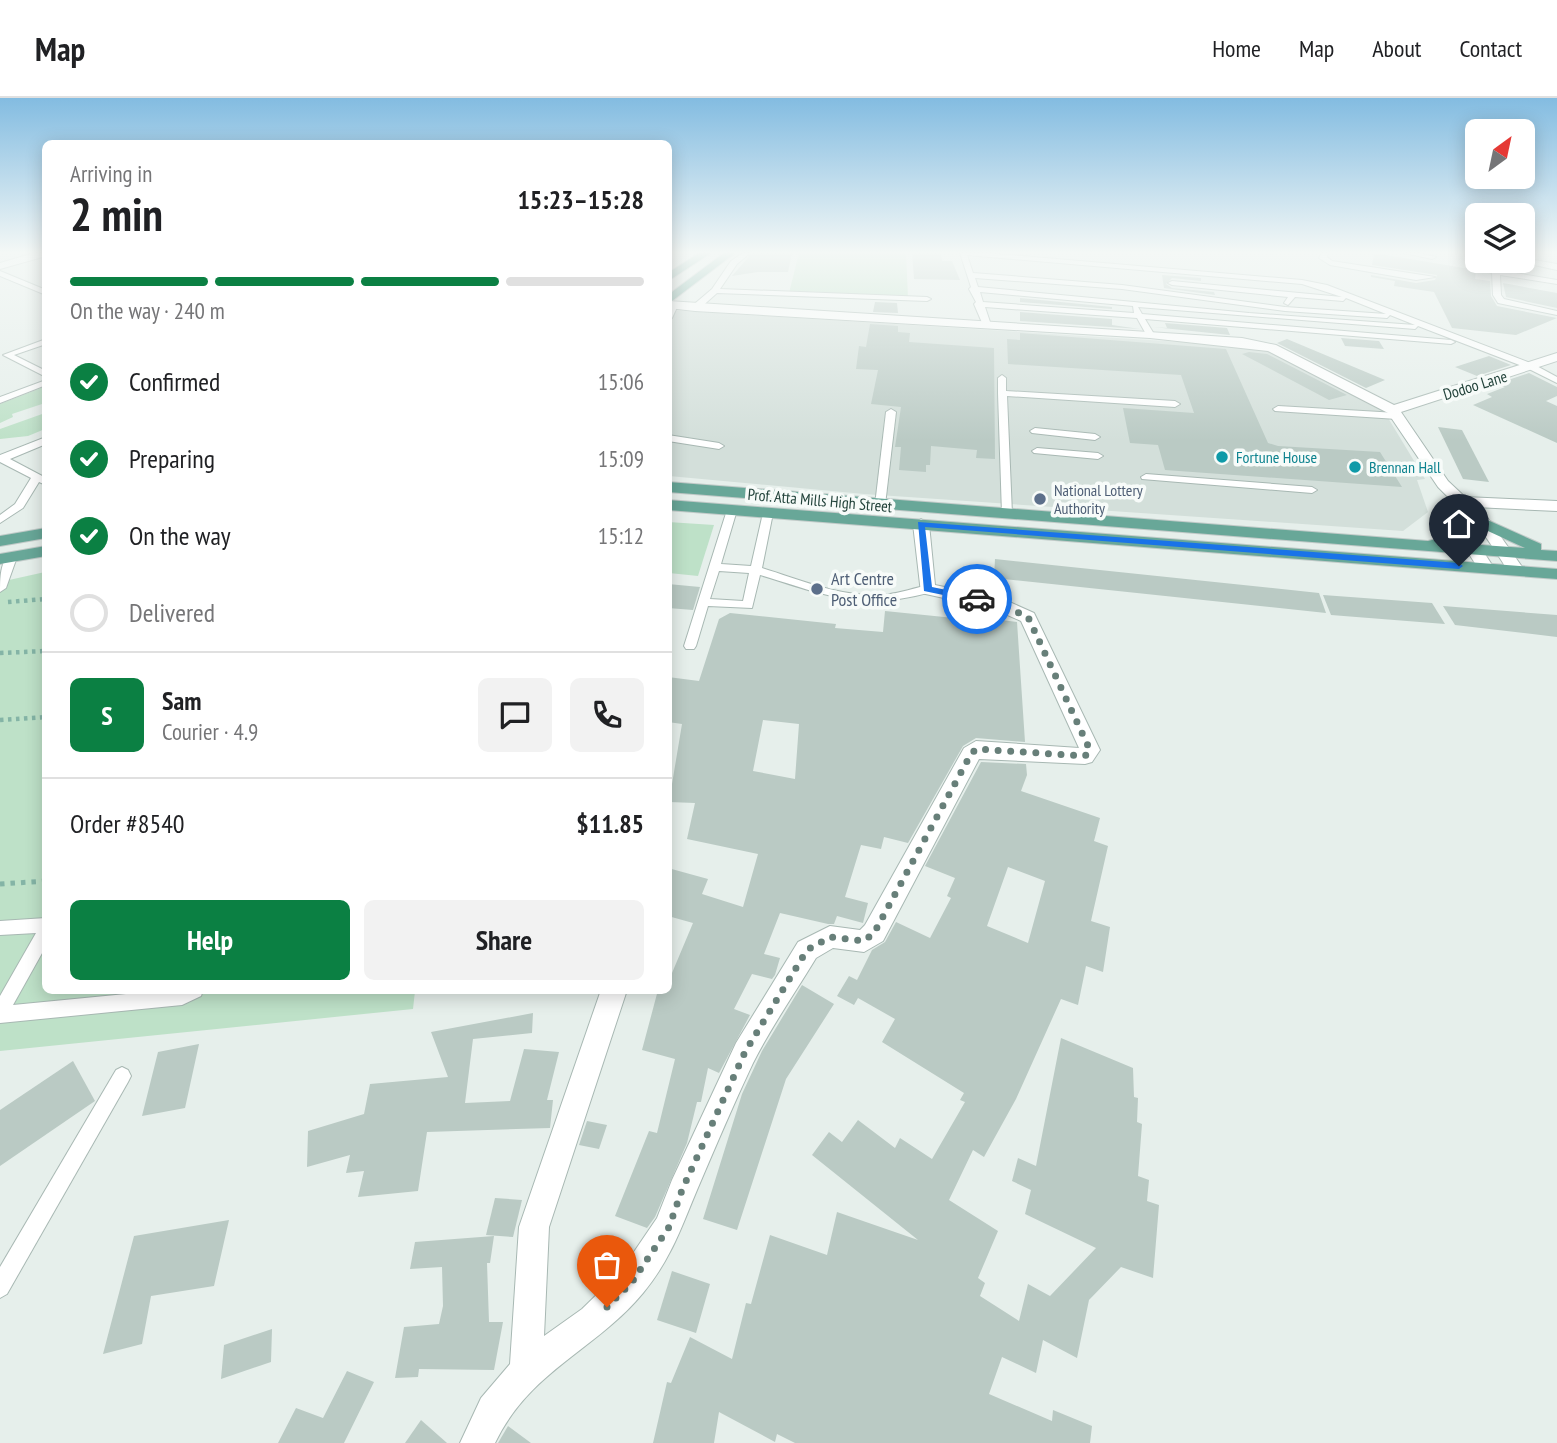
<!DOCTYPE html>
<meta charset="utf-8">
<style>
:root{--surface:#fff;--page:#f2f2f2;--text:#202124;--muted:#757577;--line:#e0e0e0;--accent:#0b8043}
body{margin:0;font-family:"PT Sans Narrow",sans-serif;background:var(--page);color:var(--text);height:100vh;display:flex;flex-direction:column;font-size:26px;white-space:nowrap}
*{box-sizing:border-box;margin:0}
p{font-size:23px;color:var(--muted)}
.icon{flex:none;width:38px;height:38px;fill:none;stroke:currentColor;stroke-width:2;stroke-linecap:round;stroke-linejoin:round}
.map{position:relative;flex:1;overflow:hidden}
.side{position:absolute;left:42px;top:42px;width:630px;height:854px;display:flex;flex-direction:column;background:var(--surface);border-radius:10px;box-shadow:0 4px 18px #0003}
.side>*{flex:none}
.needle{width:46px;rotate:33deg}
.controls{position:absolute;left:1465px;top:21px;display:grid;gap:14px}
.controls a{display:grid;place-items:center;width:70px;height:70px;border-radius:10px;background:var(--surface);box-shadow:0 4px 18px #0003;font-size:35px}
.pin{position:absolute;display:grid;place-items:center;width:60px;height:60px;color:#fff;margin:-72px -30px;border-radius:50% 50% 50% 0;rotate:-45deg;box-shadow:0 0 7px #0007}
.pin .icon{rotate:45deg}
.courier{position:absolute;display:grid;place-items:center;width:70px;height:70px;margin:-35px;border:5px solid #1a73e8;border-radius:50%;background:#fff;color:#222;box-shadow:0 2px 9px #0007}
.overview em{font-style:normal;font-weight:800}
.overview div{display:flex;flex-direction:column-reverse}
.overview{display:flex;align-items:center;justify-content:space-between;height:119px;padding:0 28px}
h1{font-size:46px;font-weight:800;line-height:52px}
.bar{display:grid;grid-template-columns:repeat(4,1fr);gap:10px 7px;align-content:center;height:84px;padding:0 28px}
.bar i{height:9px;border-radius:5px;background:var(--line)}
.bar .current{background:var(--accent)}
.bar p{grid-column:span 4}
.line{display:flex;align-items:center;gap:18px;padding:0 28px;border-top:2px solid var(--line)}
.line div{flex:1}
.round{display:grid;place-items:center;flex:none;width:74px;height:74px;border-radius:10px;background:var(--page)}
ol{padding:0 28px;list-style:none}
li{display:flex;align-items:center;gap:21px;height:77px}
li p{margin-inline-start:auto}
li .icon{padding:7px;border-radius:50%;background:var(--accent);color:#fff;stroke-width:4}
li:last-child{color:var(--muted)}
li i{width:38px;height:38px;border:4px solid var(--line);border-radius:50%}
.button{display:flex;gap:14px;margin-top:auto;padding:14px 28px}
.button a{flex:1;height:80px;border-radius:10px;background:var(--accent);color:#fff;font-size:28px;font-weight:800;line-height:80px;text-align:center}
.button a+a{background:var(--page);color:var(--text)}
header{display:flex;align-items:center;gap:42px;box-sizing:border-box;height:98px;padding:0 35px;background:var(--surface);border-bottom:2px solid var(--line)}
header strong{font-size:33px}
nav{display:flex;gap:38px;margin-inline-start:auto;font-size:24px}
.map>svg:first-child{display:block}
.built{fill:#d3dfda}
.green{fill:#bee1c8}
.building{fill:#bacac4;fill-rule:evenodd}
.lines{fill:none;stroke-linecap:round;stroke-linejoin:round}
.service-casing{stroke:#a8b8b3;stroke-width:2}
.minor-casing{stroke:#a8b8b3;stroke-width:2}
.tertiary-casing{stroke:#a8b8b3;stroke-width:2}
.primary-casing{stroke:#c1cac8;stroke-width:2}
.path-far1{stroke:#84b4a6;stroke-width:4.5;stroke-dasharray:3.5 4.5;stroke-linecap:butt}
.path{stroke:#84b4a6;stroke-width:5;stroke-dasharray:4.5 6;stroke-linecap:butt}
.service{fill:#fff;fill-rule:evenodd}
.minor{fill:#fff;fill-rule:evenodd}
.tertiary{fill:#fff;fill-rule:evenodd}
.primary{fill:#68a798;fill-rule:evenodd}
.route{fill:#1a73e8}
.done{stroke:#677f79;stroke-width:7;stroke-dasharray:0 12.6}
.culture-dot{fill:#0f9aa8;stroke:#f7fbf9;stroke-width:2.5}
.service-dot{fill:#5c6f8a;stroke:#f7fbf9;stroke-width:2.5}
.labels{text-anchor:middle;stroke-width:7;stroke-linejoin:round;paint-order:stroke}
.far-street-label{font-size:16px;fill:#23433b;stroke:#f7fbf9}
.far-culture-label{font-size:16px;fill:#0d838f;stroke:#f7fbf9;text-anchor:start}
.far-service-label{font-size:16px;fill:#4e5e75;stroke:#f7fbf9;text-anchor:start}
.service-label{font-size:18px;fill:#4e5e75;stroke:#f7fbf9;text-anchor:start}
</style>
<header>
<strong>Map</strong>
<nav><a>Home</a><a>Map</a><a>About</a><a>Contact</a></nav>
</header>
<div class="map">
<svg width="1557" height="1345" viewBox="0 0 1557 1345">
<rect width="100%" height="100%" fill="#e6efeb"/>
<path class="built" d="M668 212 1246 248 1280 256 1382 310 1425 381 1417 382 1428 414 1403 433 864 396 669 378Z"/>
<g class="green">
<path d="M799 155H906L908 200 789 195Z"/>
<path d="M41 290H45V305L12 316 13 319 0 325V306Z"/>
<path d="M45 315V331L28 338 0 341V331Z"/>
<path d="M668 424 714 427 698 478 669 475Z"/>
<path d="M45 474 46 892 415 893 413 911 0 953V484Z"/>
</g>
<g class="building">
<path d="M752 155H792L788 174H758L732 178Z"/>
<path d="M912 155H941L942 163H952L960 182 914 181Z"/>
<path d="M1374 155 1476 172 1475 181 1490 183 1491 198 1497 208 1557 220 1516 237 1452 230 1434 194 1394 188 1395 183 1371 179V177L1416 185 1435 182 1437 177 1372 167Z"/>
<path d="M1162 177 1201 180V183L1172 180 1166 186 1172 190 1214 194 1215 197 1164 190Z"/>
<path d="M1503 185 1557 195V210L1506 199Z"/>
<path d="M1020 200 1112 209V211L1020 204Z"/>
<path d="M875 204 897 205 898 215 873 214Z"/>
<path d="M1020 214 1112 221V227L1140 231 1020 223Z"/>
<path d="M1165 225 1227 230 1230 237 1153 229 1167 230Z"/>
<path d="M870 226 898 228V234L910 235 909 244 994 250 995 361 976 360 977 352 931 348 930 367H926V374L899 372 901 349H895L901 309 871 306 878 272 856 271 859 248 866 249Z"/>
<path d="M1020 235 1226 251 1268 345 1278 348 1380 354 1402 389 1165 372 1158 347 1130 345 1123 310 1194 315 1181 277 1008 266 1007 241 1020 242Z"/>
<path d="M1341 240 1379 243 1384 251 1345 248Z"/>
<path d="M1287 241 1385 282 1366 290 1277 245Z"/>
<path d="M1249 254 1267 256 1347 297 1329 302 1242 256Z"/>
<path d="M1489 258 1511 267 1477 278 1455 269Z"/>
<path d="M1529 275 1557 289V298L1546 303 1557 308V345L1473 307 1492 299 1487 296 1505 289 1496 286Z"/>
<path d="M1438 329 1462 332 1489 384 1463 381Z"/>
<path d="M995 461 1319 495 1326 515 994 480Z"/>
<path d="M668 486 700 489 693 512 668 510Z"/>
<path d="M1323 497 1432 505 1445 526 1331 517Z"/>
<path d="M1443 508 1557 517V539L1455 527Z"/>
<path d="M885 513 954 520V516L1017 524 1025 644 976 640 963 648 908 745 884 739 881 751 861 747 845 799 868 805 863 825 837 818 834 826H828L780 815 764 856 780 860 775 877 772 881 752 876 734 911 750 917 719 975 708 970 701 1004H697L687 1045 655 1119 647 1130 615 1118 649 1033 657 1035 675 961 642 952 658 892H668V874L672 875 693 825 668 818V770L708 781 702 796 743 809 758 756 687 741 695 705 669 704 682 626 668 624V579L699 583 719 521 730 515 836 526 835 530 883 534ZM763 622 799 626 795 681 753 673Z"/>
<path d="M981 664 1026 666 1027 677 1021 693 1100 720 1094 743 1108 748 1091 823 1110 829 1103 874 1086 868 1078 907 1061 901 1016 1001 984 1059 973 1052 949 1102 998 1133 978 1180 985 1185 980 1198 1019 1223 1028 1186 1050 1198 1096 1150 1025 1116 1031 1092 1012 1083 1018 1060 1036 1068 1061 940 1133 970 1134 999 1138 1000 1137 1024 1142 1026 1138 1078 1149 1082 1147 1103 1159 1107 1153 1180 1121 1169 1089 1202 1077 1260 1043 1242 1036 1275 1002 1259 989 1296 1052 1323 1053 1312 1092 1328 1090 1345H795L777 1336 775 1344 719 1314 714 1345H653L667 1284 671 1285 690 1239 732 1261 746 1205 751 1206 770 1137 827 1157 837 1114 918 1142 812 1057 829 1034 842 1044 858 1022 895 1050 900 1040 932 1061 965 1004 960 1002 964 995 882 944 895 921 858 900 854 907 837 898 849 878 857 882 872 852 885 844 896 824 930 840 951 800 947 798 955 780 925 768ZM1008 769 1045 783 1028 845 987 828Z"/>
<path d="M802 887 834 906 786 981 737 1132 703 1121 742 996 762 953Z"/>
<path d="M533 915 532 935 473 941 465 1005 510 1003 524 951 559 954 547 1002H553L550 1030 427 1034 418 1093 358 1099 364 1073 346 1075 350 1057 307 1069 308 1033 364 1016 370 986 448 979 431 934Z"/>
<path d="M199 946 185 1010 142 1018 158 954Z"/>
<path d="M73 963 95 1003 0 1068V1012Z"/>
<path d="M587 1023 607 1027 599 1051 579 1047Z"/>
<path d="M495 1100 522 1102 513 1139 486 1137Z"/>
<path d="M229 1122 214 1188 151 1198 142 1246 103 1256 134 1138Z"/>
<path d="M494 1138 490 1165H487L489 1224H503L494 1272 419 1271 418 1279 395 1280 404 1229 439 1226 443 1208 442 1169 410 1171 415 1144Z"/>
<path d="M672 1173 710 1186 696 1235 657 1222Z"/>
<path d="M272 1231 271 1264 221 1281 224 1247Z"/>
<path d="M347 1273 374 1284 344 1345H278L296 1310 323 1320Z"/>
<path d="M421 1322 447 1345H405Z"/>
<path d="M508 1328 531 1345H498Z"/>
</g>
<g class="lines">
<g class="service-casing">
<g id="service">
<path d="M743 155H750L737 166 720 191 927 199 931 201 927 203 717 195 698 212H692V208L712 191 731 163Z"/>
<path d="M960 155H986L1302 182 1327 187 1533 266 1557 279V285L1527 270 1418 228 1415 231 1138 209 1142 216 1451 242 1455 244 1451 246 1145 221 1154 236 1150 238H1147L1137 220 985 209 991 227 987 229 983 227 974 206 976 204 969 191 971 189ZM967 157 1302 186 1342 199 1172 183 1168 185 1172 187 1288 199 1284 205 1288 207 1295 199 1343 203 1346 200 1386 216 1285 209 1122 187 973 175ZM975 180 1122 191 1285 213 1387 220 1390 217 1415 227 1249 215 978 189ZM980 194 1133 208 1134 215 983 204Z"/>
<path d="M1322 155H1328L1327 159 1332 163 1435 179 1416 182 1330 167 1319 160Z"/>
<path d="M1404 155H1418L1436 159 1432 161Z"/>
<path d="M1480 163H1486L1488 168 1498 172 1557 182V186L1500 177 1501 197 1504 201 1557 213V217L1498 205 1493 197 1492 175 1482 171Z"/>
<path d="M0 173 46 192V197L0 178Z"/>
<path d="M671 205 678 207 672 220 668 222V211Z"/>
<path d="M46 241V246L14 257 46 273V279L3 257Z"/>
<path d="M1002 277 1006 280V293L1175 303 1180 306 1175 309 1007 298 1012 416 1007 419 1002 416 998 295V280Z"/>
<path d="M46 282V287L0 305V299Z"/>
<path d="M1278 308 1397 315 1402 318 1397 321 1275 313 1273 311Z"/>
<path d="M891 311 896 314 885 407 880 410 875 407 886 314Z"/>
<path d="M1035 330 1095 336 1100 339 1095 342 1032 335 1030 333Z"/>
<path d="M668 337 719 345 724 348 719 351 668 343Z"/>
<path d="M46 339V346L10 361 46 380V387L39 384 23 410 0 425V417L15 406 31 380 0 364V357Z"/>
<path d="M1037 350 1098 355 1103 358 1098 361 1034 355 1032 353Z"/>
<path d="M1146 376 1312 389 1317 392 1312 395 1142 381 1141 379Z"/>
<path d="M732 409 737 412 721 466 751 468 763 415 768 412 773 415 762 470C801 482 842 500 884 497 899 495 913 491 927 487L933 491 931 494C861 514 826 497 760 477L752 510 708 508 696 548 694 551H686L684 548 727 412ZM719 473 749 475 743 503 710 501Z"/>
<path d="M11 456 17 459 6 490 0 494C0 481 0 462 11 456Z"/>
<path d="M46 820V848L13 907 167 892H203L201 898 182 907 0 925V898L36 835 0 837V823Z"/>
<path d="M122 969 128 972 131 978 128 984 7 1196 0 1200V1169L116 972Z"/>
</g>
</g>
<g class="minor-casing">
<g id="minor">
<path d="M1469 155H1477V158L1470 157Z"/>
<path d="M1522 160 1557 166V172L1516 163H1522Z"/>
<path d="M668 203 1242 240 1276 247 1394 307 1557 255V263L1401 314 1448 383 1465 399 1557 403V413L1475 409 1489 422 1525 473 1523 477H1511C1497 457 1473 412 1450 406L1449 400 1438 389 1388 315 1268 253 1150 240 695 213 668 210Z"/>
<path d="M1448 406 1454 408 1494 470 1492 474 1486 475 1478 470 1440 411Z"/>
<path d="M921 421 929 426 935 487 1005 502 1034 515 1100 652 1092 664 1085 666 979 661 883 843 864 854 833 850 816 860C795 895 771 929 753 965 733 1007 715 1050 697 1092 681 1130 671 1161 643 1195 595 1253 530 1272 495 1345H460L481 1300 510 1266 519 1129 601 892H627L549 1129 544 1238 582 1211 621 1173 657 1120 672 1082 736 945 798 844 830 828 860 832 865 827 964 650 976 643 1079 650 1021 523 994 511 921 495 913 426Z"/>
</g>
</g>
<g class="tertiary-casing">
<path id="tertiary" d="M34 155H46V158L0 171V165Z"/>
</g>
<g class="primary-casing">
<g id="primary">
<path d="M699 155H711L668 183V175Z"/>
<path d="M724 155H735L668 206V197Z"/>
<path d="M668 384 1428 443 1440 440 1448 432 1446 422 1454 417 1462 422 1464 433 1453 445 1525 450 1477 428V422L1483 420 1541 446V452L1557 453V463L668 394Z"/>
<path d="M668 402 1557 471V481L668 412Z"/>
<path d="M46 430V440L0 448V438Z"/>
<path d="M46 448V458L0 466V456Z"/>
</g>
</g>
<g class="path-far1">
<path d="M8 504 46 501"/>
<path d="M0 555 46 553"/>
<path d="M0 622 46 619"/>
</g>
<path class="path" d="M0 786 46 783"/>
<use href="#service" class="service"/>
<use href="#minor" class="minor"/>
<use href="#tertiary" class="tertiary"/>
<use href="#primary" class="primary"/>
</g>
<linearGradient id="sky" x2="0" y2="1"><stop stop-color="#83bce1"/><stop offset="0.45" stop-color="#f4f8f6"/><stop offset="1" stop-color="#f4f8f6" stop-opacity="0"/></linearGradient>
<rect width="1557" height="343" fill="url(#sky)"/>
<path class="route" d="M918 424 1459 465 1463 468 1459 471 925 429 932 489 980 499 977 504 924 493Z"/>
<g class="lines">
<path class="done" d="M607 1209 632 1184 669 1129 682 1092 745 954 807 852 830 839 864 843 874 835 971 656 976 651 1085 658 1090 652 1028 519 999 506 977 501"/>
</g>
<g class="culture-dot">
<circle cx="1222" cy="359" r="7"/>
<circle cx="1355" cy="369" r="7"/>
</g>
<g class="service-dot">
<circle cx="1040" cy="401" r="7"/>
<circle cx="817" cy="491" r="7"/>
</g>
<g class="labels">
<g class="far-street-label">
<text transform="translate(1475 287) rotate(-17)" y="6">Dodoo Lane</text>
<text transform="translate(820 402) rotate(5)" y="6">Prof. Atta Mills High Street</text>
</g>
<g class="far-culture-label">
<text x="1236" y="365">Fortune House</text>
<text x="1369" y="375">Brennan Hall</text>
</g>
<g class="far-service-label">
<text x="1054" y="398">National Lottery<tspan x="1054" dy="18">Authority</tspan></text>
</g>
<g class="service-label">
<text x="831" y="487">Art Centre<tspan x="831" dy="21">Post Office</tspan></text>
</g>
</g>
</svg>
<div class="controls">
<a><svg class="needle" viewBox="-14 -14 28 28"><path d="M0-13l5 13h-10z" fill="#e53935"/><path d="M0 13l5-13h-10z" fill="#757577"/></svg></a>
<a><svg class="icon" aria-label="layers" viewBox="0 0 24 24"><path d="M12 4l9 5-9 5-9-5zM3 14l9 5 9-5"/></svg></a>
</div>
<div class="pin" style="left:607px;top:1209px;background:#ea580c"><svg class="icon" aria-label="bag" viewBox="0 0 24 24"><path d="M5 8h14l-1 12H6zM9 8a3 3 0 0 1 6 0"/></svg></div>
<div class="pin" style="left:1459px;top:468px;background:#1f2937"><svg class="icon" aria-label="home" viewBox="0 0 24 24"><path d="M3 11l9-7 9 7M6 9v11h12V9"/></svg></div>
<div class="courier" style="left:977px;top:501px"><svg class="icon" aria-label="car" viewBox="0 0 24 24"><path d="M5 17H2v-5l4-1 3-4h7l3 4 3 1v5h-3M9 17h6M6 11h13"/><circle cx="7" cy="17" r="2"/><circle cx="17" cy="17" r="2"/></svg></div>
<section class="side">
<div class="overview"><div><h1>2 min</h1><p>Arriving in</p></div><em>15:23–15:28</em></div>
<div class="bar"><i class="current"></i><i class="current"></i><i class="current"></i><i></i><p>On the way · 240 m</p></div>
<ol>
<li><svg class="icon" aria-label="check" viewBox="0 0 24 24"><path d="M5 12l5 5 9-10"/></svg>Confirmed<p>15:06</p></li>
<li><svg class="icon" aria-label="check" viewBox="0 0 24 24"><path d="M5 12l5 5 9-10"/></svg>Preparing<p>15:09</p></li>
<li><svg class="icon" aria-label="check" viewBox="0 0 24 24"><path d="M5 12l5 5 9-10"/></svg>On the way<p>15:12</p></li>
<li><i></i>Delivered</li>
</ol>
<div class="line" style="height:126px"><b class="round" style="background:var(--accent);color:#fff">S</b><div><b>Sam</b><p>Courier · 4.9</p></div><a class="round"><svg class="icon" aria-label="chat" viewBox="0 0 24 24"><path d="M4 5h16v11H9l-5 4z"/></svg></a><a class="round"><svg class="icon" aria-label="phone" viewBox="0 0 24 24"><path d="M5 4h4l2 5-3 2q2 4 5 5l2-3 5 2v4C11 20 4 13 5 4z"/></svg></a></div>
<div class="line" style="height:91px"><div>Order #8540</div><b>$11.85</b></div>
<div class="button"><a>Help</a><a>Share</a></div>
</section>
</div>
